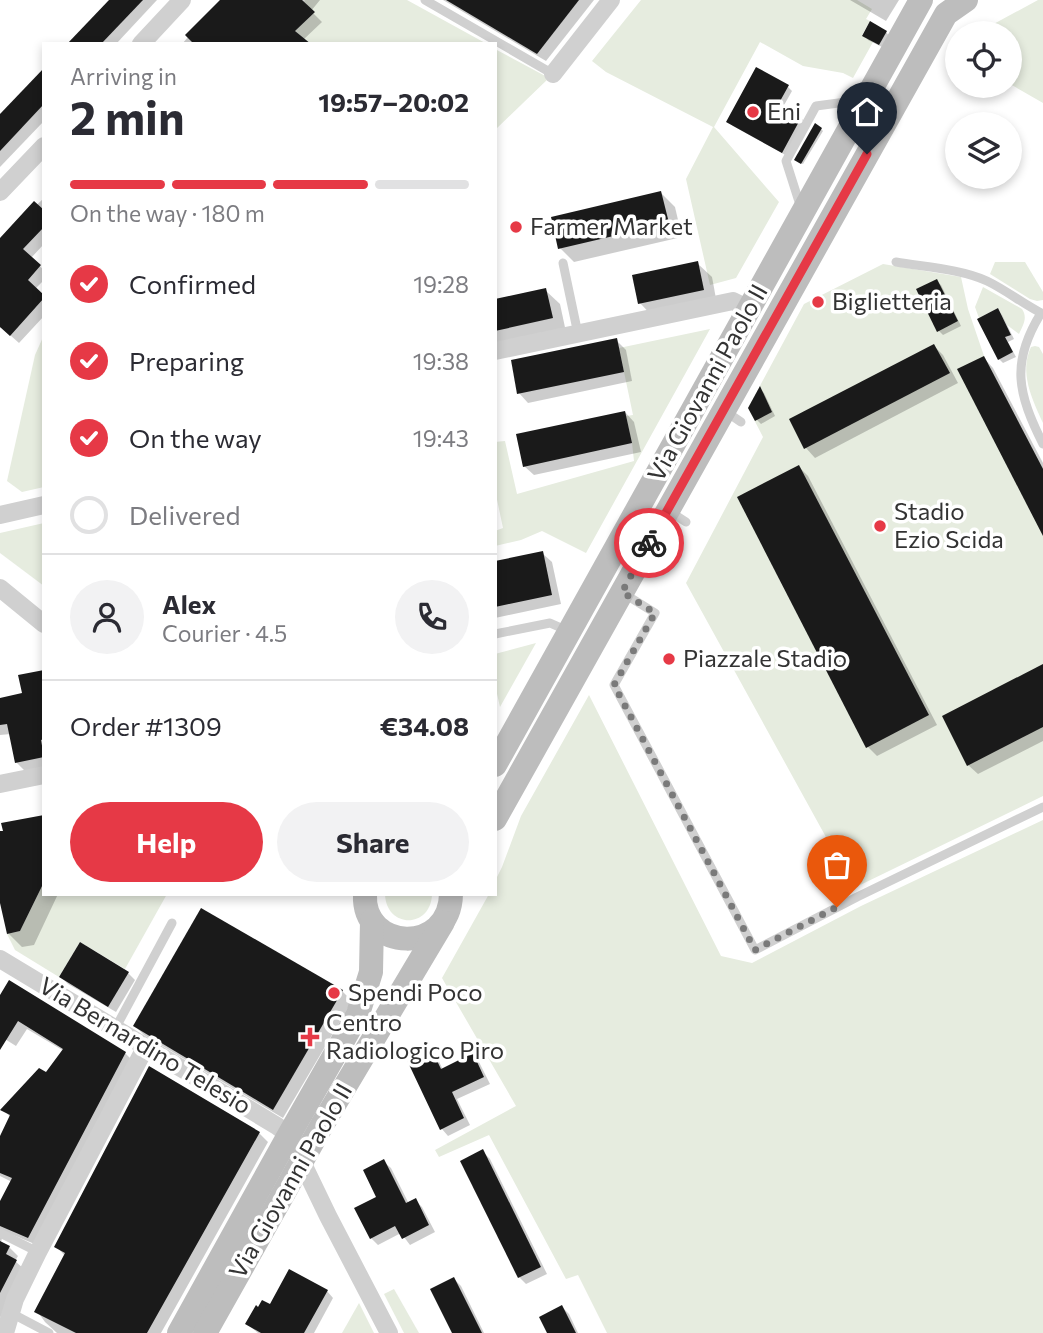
<!DOCTYPE html>
<meta charset="utf-8">
<style>
:root{--surface:#fff;--page:#f2f2f3;--text:#2b2b33;--muted:#7c7c81;--line:#e1e1e2;--accent:#e63946}
body{margin:0;font-family:Commissioner,sans-serif;background:var(--page);color:var(--text);height:100vh;display:flex;flex-direction:column;font-size:26px;white-space:nowrap}
*{box-sizing:border-box;margin:0}
p{font-size:23px;color:var(--muted)}
.icon{flex:none;width:38px;height:38px;fill:none;stroke:currentColor;stroke-width:2;stroke-linecap:round;stroke-linejoin:round}
.map{position:relative;flex:1;overflow:hidden}
.side{position:absolute;left:42px;top:42px;width:455px;height:854px;display:flex;flex-direction:column;background:var(--surface);border-radius:0px;box-shadow:0 4px 10px #0003}
.side>*{flex:none}
.tools{position:absolute;left:945px;top:21px;display:grid;gap:14px}
.tools a{display:grid;place-items:center;width:77px;height:77px;border-radius:50%;background:var(--surface);box-shadow:0 4px 10px #0003;font-size:35px}
.pin{position:absolute;display:grid;place-items:center;width:60px;height:60px;color:#fff;margin:-72px -30px;border-radius:50% 50% 50% 0;rotate:-45deg;box-shadow:0 0 7px #0007}
.pin .icon{rotate:45deg}
.courier{position:absolute;display:grid;place-items:center;width:70px;height:70px;margin:-35px;border:5px solid #e63946;border-radius:50%;background:#fff;color:#222;box-shadow:0 2px 9px #0007}
.summary em{font-style:normal;font-weight:700}
.summary div{display:flex;flex-direction:column-reverse}
.summary{display:flex;align-items:center;justify-content:space-between;height:119px;padding:0 28px}
h1{font-size:46px;font-weight:700;line-height:52px}
.bar{display:grid;grid-template-columns:repeat(4,1fr);gap:10px 7px;align-content:center;height:84px;padding:0 28px}
.bar i{height:9px;border-radius:5px;background:var(--line)}
.bar .selected{background:var(--accent)}
.bar p{grid-column:span 4}
.line{display:flex;align-items:center;gap:18px;padding:0 28px;border-top:2px solid var(--line)}
.line div{flex:1}
.round{display:grid;place-items:center;flex:none;width:74px;height:74px;border-radius:37px;background:var(--page)}
ol{padding:0 28px;list-style:none}
li{display:flex;align-items:center;gap:21px;height:77px}
li p{margin-inline-start:auto}
li .icon{padding:7px;border-radius:50%;background:var(--accent);color:#fff;stroke-width:4}
li:last-child{color:var(--muted)}
li i{width:38px;height:38px;border:4px solid var(--line);border-radius:50%}
.primary-button{display:flex;gap:14px;margin-top:auto;padding:14px 28px}
.primary-button a{flex:1;height:80px;border-radius:42px;background:var(--accent);color:#fff;font-size:28px;font-weight:700;line-height:80px;text-align:center}
.primary-button a+a{background:var(--page);color:var(--text)}
.map>svg:first-child{display:block}
.green{fill:#e6ecdf}
.shadow{fill:#0003}
.building{fill:#1a1a1a}
.lines{fill:none;stroke-linecap:round;stroke-linejoin:round}
.lane{stroke:#d0d0d0;stroke-width:9}
.street{stroke:#d0d0d0;stroke-width:18}
.secondary{stroke:#bdbdbd;stroke-width:24}
.done{stroke:#7a7a7a;stroke-width:7;stroke-dasharray:0 12.6}
.route{stroke:#e63946;stroke-width:9}
.poi-dot{fill:#e63946;stroke:#fff;stroke-width:2.5}
.labels{text-anchor:middle;stroke-width:7;stroke-linejoin:round;paint-order:stroke}
.poi-label{font-size:24px;fill:#333;stroke:#fff;text-anchor:start}
.street-label{font-size:24px;fill:#333;stroke:#fff}
</style>
<div class="map">
<svg width="1043" height="1333" viewBox="0 0 1043 1333">
<rect width="100%" height="100%" fill="#fff"/>
<g class="green">
<path d="M305 0H407L487 44H311L295 31 315 12 304 2Z"/>
<path d="M641 0H857L872 9 866 19 870 21 862 35 873 42 853 78 843 73 803 66 760 42 714 127 779 202 736 278 710 285 686 179 713 127 606 72 592 61Z"/>
<path d="M1038 0H1043V103L1010 84V33H977Z"/>
<path d="M495 49 549 78 495 130Z"/>
<path d="M995 262H1025L1043 292V300L1037 301 1030 299 990 274Z"/>
<path d="M883 264 961 277 968 309 984 356 1043 469V796L854 888 686 583 763 437 748 408 804 304Z"/>
<path d="M983 287 1022 309C1028 318 1023 325 1019 334L1007 325 998 308 979 318 975 307Z"/>
<path d="M710 329 586 553 542 531 521 540 495 546V531L503 528 495 490V442L505 441 517 494 634 461 632 443 626 416 633 415 619 348Z"/>
<path d="M44 335V487L22 492 7 481 35 355Z"/>
<path d="M1035 346 1039 347 1043 354V423C1032 399 1019 372 1031 347Z"/>
<path d="M44 523V586L0 553V533Z"/>
<path d="M536 643 500 707 495 685V654Z"/>
<path d="M589 695 721 956 752 963 861 906 1043 820V1333H607L578 1275 566 1279 489 1135 439 1157 435 1150 516 1106 442 978 489 894H495V881L502 867 521 816Z"/>
<path d="M44 882V894H167L125 969 80 942 59 977 15 950 7 934 20 931Z"/>
<path d="M385 894H432C431 929 386 929 385 894Z"/>
<path d="M394 1289 419 1333H404L384 1294Z"/>
<path d="M359 1303 374 1333H342Z"/>
</g>
<g class="shadow">
<path d="M110 0H157L116 44H68Z"/>
<path d="M220 0H320L311 11 322 22 303 40 308 44H182Z"/>
<path d="M443 0H594L546 61Z"/>
<path d="M850 0H899L886 21Z"/>
<path d="M886 32 890 37 884 48 868 40 864 35Z"/>
<path d="M44 70V121L0 167V116Z"/>
<path d="M788 87 792 91 783 107 801 118 806 122 787 156 733 126 728 121Z"/>
<path d="M821 129 823 131 803 164 798 162Z"/>
<path d="M661 193 675 207 682 237 574 262 560 248Z"/>
<path d="M44 198V244L31 258 44 270V280L35 289 44 297V316L19 343 1 327 0 328V240Z"/>
<path d="M697 263 712 277 717 304 654 318 640 303Z"/>
<path d="M936 281 941 285 961 326 943 335 939 331Z"/>
<path d="M545 290 560 304 566 332 495 348V301Z"/>
<path d="M998 310 1002 315 1014 339 1008 342 1016 357 1003 363 999 359Z"/>
<path d="M616 340 626 350 632 381 528 403 519 393Z"/>
<path d="M934 346 943 355 958 383 815 458 806 448 791 420Z"/>
<path d="M984 358 993 368 1043 463V532Z"/>
<path d="M760 389 764 393 775 416 761 424 757 420 750 408Z"/>
<path d="M625 412 634 422 641 452 534 475 524 466Z"/>
<path d="M799 467 808 476 937 725 877 756 868 747Z"/>
<path d="M542 553 552 562 561 604 495 618V563Z"/>
<path d="M1043 666V741L978 774 968 765Z"/>
<path d="M44 672V768L26 772 16 762 11 734 0 735V699L24 694Z"/>
<path d="M44 816V894H58L34 945 22 947 8 933 0 895V833Z"/>
<path d="M81 945 128 973 135 980 116 1012 68 984 61 977Z"/>
<path d="M342 991 352 1001 283 1118 144 1035 135 1026Z"/>
<path d="M0 998 125 1053 134 1062 37 1245 13 1235 2 1238 1 1243 9 1247 18 1256 15 1261 25 1270 0 1318V1205L12 1182 0 1176V1139L11 1118 3 1109 46 1074 64 1051 27 1029 16 1046 0 1036Z"/>
<path d="M427 1044 434 1051 443 1070 472 1055 479 1062 490 1084 457 1099 470 1125 448 1136 442 1129Z"/>
<path d="M259 1133 268 1142 161 1333H57L45 1322 37 1311 65 1256 56 1246Z"/>
<path d="M483 1152 490 1159 547 1274 526 1284 519 1277Z"/>
<path d="M384 1162 391 1168 409 1204 415 1200 422 1207 435 1232 410 1245 401 1233 378 1245 371 1238Z"/>
<path d="M454 1279 461 1286 484 1333H454Z"/>
<path d="M327 1291 333 1298 314 1333H258L247 1324 270 1307Z"/>
<path d="M562 1307 569 1314 578 1333H549Z"/>
</g>
<g class="building">
<path d="M109 0H143L101 44H67Z"/>
<path d="M220 0H302L315 12 295 31 311 44H194L185 35Z"/>
<path d="M446 0H579L537 54Z"/>
<path d="M870 21 887 31 879 45 862 36Z"/>
<path d="M756 67 789 85 779 103 802 116 782 153 726 122Z"/>
<path d="M44 68V104L0 151V114Z"/>
<path d="M815 123 822 128 801 164 794 160Z"/>
<path d="M661 191 669 223 558 249 551 217Z"/>
<path d="M34 201 44 210V227L23 249 41 265 28 280 44 295V298L10 336 0 327V238Z"/>
<path d="M698 261 704 290 638 304 632 275Z"/>
<path d="M937 279 958 321 937 332 916 289Z"/>
<path d="M546 288 553 318 495 331V299Z"/>
<path d="M998 308 1011 335 1005 337 1013 352 998 360 977 319Z"/>
<path d="M617 338 624 372 517 394 511 360Z"/>
<path d="M934 344 950 373 804 449 789 419Z"/>
<path d="M984 356 1043 469V536L957 369Z"/>
<path d="M760 386 772 412 755 421 748 408Z"/>
<path d="M625 411 632 443 523 467 516 434Z"/>
<path d="M799 465 929 715 866 748 737 497Z"/>
<path d="M543 551 552 595 495 607V561Z"/>
<path d="M1043 664V727L967 766 942 716Z"/>
<path d="M44 670V739L41 740 44 757 15 763 7 724 0 725V698L22 693 18 675Z"/>
<path d="M44 815V882L20 931 7 934 0 903V831H3L1 823Z"/>
<path d="M201 908 343 990 273 1110 133 1026Z"/>
<path d="M80 942 129 972 108 1007 59 977Z"/>
<path d="M9 980 126 1052 28 1238 0 1226V1201L12 1178 0 1173V1136L10 1115 0 1110 39 1068 46 1072 63 1049 18 1021 0 1050V995Z"/>
<path d="M428 1042 441 1069 473 1053 484 1077 452 1092 464 1118 440 1130 404 1054Z"/>
<path d="M149 1066 260 1132 147 1333H76L34 1312 65 1253 54 1247Z"/>
<path d="M483 1149 541 1267 518 1278 460 1161Z"/>
<path d="M384 1159 406 1203 416 1198 429 1225 402 1239 395 1226 370 1239 354 1208 376 1197 363 1170Z"/>
<path d="M0 1241 10 1246 6 1254 17 1260 0 1293Z"/>
<path d="M289 1269 328 1290 304 1333H261L245 1324 256 1305 258 1307 262 1300 270 1304Z"/>
<path d="M454 1277 482 1333H452L430 1289Z"/>
<path d="M562 1305 576 1333H547L539 1317Z"/>
</g>
<g class="lines">
<g class="lane">
<path d="M425 0 553 74"/>
<path d="M801 208 786 161 816 106 861 100"/>
<path d="M896 262C925 267 961 269 987 281 1006 290 1023 304 1043 314"/>
<path d="M563 263 578 334"/>
<path d="M1041 313C1010 363 1018 394 1043 444"/>
<path d="M725 411 741 422"/>
<path d="M669 511 686 522"/>
<path d="M623 593 655 613 614 685 755 950 857 897 1043 807"/>
<path d="M495 634 550 623 568 631"/>
<path d="M115 1029 172 923"/>
<path d="M0 1233 38 1252"/>
<path d="M11 1313 49 1333"/>
</g>
<g class="street">
<path d="M141 44 182 0"/>
<path d="M553 74 611 0"/>
<path d="M0 192 44 146"/>
<path d="M495 351 733 301 749 309"/>
<path d="M0 515 44 505"/>
<path d="M0 588 44 624"/>
<path d="M0 784 44 775"/>
<path d="M0 959 277 1126 289 1135 328 1216 389 1333"/>
<path d="M5 1333 15 1299 38 1252 145 1048"/>
</g>
<g class="secondary">
<path d="M495 765 921 0"/>
<path d="M495 819 946 14 966 0"/>
<path d="M365 894C362 952 450 955 451 894"/>
<path d="M179 1333 289 1135 358 1014 371 972 372 921"/>
<path d="M205 1333 322 1125 443 922"/>
</g>
</g>
<g class="lines">
<path class="done" d="M649 543 622 592 655 613 614 685 755 950 837 907"/>
<path class="route" d="M649 543 867 154"/>
</g>
<g class="poi-dot">
<circle cx="753" cy="112" r="7"/>
<circle cx="516" cy="227" r="7"/>
<circle cx="818" cy="302" r="7"/>
<circle cx="880" cy="526" r="7"/>
<circle cx="669" cy="659" r="7"/>
<circle cx="334" cy="993" r="7"/>
<path d="M306.5 1026.5h7v7h7v7h-7v7h-7v-7h-7v-7h7z"/>
</g>
<g class="labels">
<g class="poi-label">
<text x="767" y="120">Eni</text>
<text x="530" y="235">Farmer Market</text>
<text x="832" y="310">Biglietteria</text>
<text x="894" y="520">Stadio<tspan x="894" dy="28">Ezio Scida</tspan></text>
<text x="683" y="667">Piazzale Stadio</text>
<text x="348" y="1001">Spendi Poco</text>
<text x="326" y="1031">Centro<tspan x="326" dy="28">Radiologico Piro</tspan></text>
</g>
<g class="street-label">
<text transform="translate(708 383) rotate(-61)" y="8">Via Giovanni Paolo II</text>
<text transform="translate(145 1046) rotate(31)" y="8">Via Bernardino Telesio</text>
<text transform="translate(291 1181) rotate(-60)" y="8">Via Giovanni Paolo II</text>
</g>
</g>
</svg>
<div class="tools">
<a><svg class="icon" aria-label="locate" viewBox="0 0 24 24"><circle cx="12" cy="12" r="6"/><path d="M12 2v4M12 18v4M2 12h4M18 12h4"/></svg></a>
<a><svg class="icon" aria-label="layers" viewBox="0 0 24 24"><path d="M12 4l9 5-9 5-9-5zM3 14l9 5 9-5"/></svg></a>
</div>
<div class="pin" style="left:837px;top:907px;background:#ea580c"><svg class="icon" aria-label="bag" viewBox="0 0 24 24"><path d="M5 8h14l-1 12H6zM9 8a3 3 0 0 1 6 0"/></svg></div>
<div class="pin" style="left:867px;top:154px;background:#1f2937"><svg class="icon" aria-label="home" viewBox="0 0 24 24"><path d="M3 11l9-7 9 7M6 9v11h12V9"/></svg></div>
<div class="courier" style="left:649px;top:543px"><svg class="icon" aria-label="bike" viewBox="0 0 24 24"><circle cx="6" cy="16" r="4"/><circle cx="18" cy="16" r="4"/><path d="M6 16l4-8h5l3 8M10 8l3 8H6M13 5h3"/></svg></div>
<section class="side">
<div class="summary"><div><h1>2 min</h1><p>Arriving in</p></div><em>19:57–20:02</em></div>
<div class="bar"><i class="selected"></i><i class="selected"></i><i class="selected"></i><i></i><p>On the way · 180 m</p></div>
<ol>
<li><svg class="icon" aria-label="check" viewBox="0 0 24 24"><path d="M5 12l5 5 9-10"/></svg>Confirmed<p>19:28</p></li>
<li><svg class="icon" aria-label="check" viewBox="0 0 24 24"><path d="M5 12l5 5 9-10"/></svg>Preparing<p>19:38</p></li>
<li><svg class="icon" aria-label="check" viewBox="0 0 24 24"><path d="M5 12l5 5 9-10"/></svg>On the way<p>19:43</p></li>
<li><i></i>Delivered</li>
</ol>
<div class="line" style="height:126px"><a class="round"><svg class="icon" aria-label="person" viewBox="0 0 24 24"><circle cx="12" cy="8" r="4"/><path d="M4 21q1-7 8-7t8 7"/></svg></a><div><b>Alex</b><p>Courier · 4.5</p></div><a class="round"><svg class="icon" aria-label="phone" viewBox="0 0 24 24"><path d="M5 4h4l2 5-3 2q2 4 5 5l2-3 5 2v4C11 20 4 13 5 4z"/></svg></a></div>
<div class="line" style="height:91px"><div>Order #1309</div><b>€34.08</b></div>
<div class="primary-button"><a>Help</a><a>Share</a></div>
</section>
</div>
